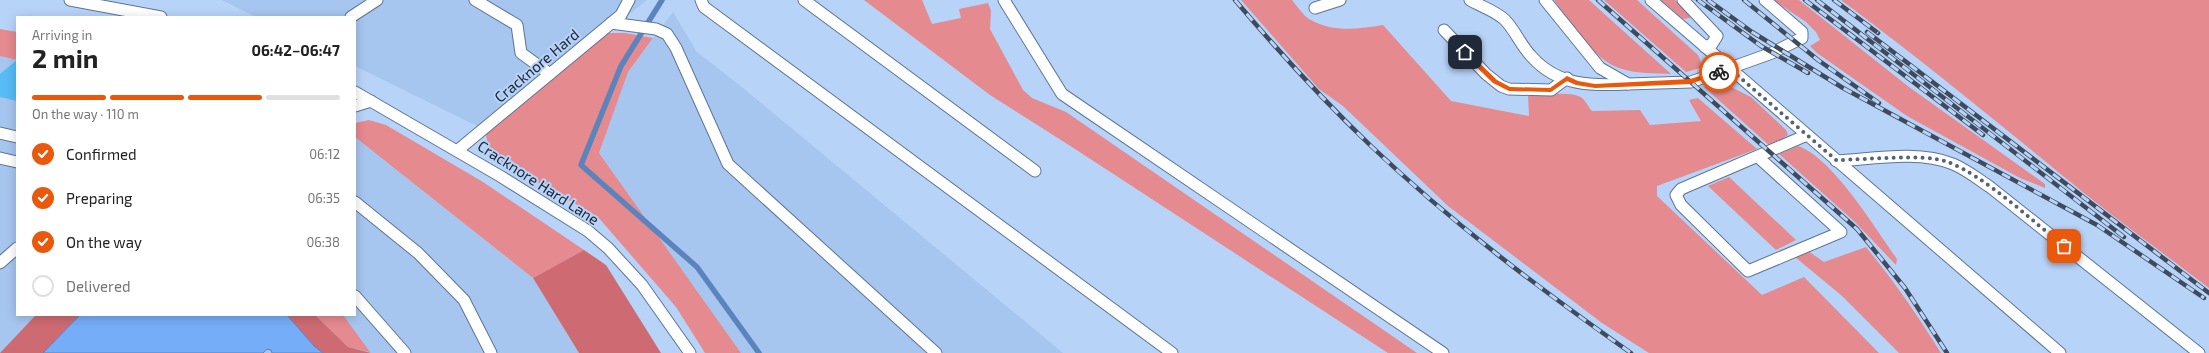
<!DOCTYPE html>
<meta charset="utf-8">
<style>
:root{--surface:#fff;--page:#f6f6f6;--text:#222;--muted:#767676;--line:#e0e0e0;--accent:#ea580c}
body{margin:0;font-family:"Exo 2",sans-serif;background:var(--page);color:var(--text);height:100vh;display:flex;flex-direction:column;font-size:15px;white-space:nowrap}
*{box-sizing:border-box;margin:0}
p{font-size:13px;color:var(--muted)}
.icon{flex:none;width:22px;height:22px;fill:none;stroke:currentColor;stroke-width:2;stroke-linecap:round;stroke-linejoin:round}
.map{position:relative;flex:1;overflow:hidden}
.panel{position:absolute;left:16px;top:16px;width:340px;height:300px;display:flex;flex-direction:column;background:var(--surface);border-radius:0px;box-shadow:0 2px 10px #0003}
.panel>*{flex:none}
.pin{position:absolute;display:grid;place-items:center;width:34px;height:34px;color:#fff;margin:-17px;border-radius:8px;box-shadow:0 2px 6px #0006}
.courier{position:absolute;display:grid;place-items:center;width:40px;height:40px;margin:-20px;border:3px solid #ea580c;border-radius:50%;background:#fff;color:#222;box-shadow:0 1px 5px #0007}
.overview em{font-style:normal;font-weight:700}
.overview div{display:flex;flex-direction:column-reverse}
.overview{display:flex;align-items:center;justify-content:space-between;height:68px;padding:0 16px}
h1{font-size:26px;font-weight:700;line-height:30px}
.bar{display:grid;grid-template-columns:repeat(4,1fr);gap:6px 4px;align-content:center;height:48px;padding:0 16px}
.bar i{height:5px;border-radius:3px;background:var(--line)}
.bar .active{background:var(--accent)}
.bar p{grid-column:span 4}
ol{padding:0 16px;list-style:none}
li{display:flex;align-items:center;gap:12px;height:44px}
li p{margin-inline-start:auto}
li .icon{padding:4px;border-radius:50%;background:var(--accent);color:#fff;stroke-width:4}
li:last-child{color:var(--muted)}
li i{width:22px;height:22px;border:2px solid var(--line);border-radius:50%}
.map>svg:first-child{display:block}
.built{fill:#a6c5ef}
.green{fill:#e58a8f}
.forest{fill:#ce6b72}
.water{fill:#76adf9;stroke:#5b84bd}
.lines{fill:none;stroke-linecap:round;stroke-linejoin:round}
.stream{stroke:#5b84bd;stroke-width:5.5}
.building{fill:#56bcf5}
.lane-casing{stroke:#5d7597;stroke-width:13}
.lane{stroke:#fff;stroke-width:11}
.rail-casing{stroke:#3d4b5d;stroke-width:4.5}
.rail{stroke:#b8d3f8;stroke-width:3;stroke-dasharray:9;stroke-linecap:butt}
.route{fill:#ea580c}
.done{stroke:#526277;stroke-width:4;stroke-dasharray:0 7.2}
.labels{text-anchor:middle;stroke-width:4;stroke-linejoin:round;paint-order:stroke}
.street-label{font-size:15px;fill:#1b2532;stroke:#b8d3f8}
</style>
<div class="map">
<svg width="2209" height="353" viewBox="0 0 2209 353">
<rect width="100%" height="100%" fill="#b8d3f8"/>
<g class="built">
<path d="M222 0H647L485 130 355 66V17H256Z"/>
<path d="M673 12 697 52 743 88 1063 353H741L599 153 628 72Z"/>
<path d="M0 56 17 60V315H355V137L533 278 579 353H0Z"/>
</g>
<g class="green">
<path d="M864 0H922L932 24 961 18 959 9 988 3 991 11 990 29 1023 90 1032 98 1066 112 1417 353H1388L1072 147 990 95Z"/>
<path d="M1241 0H1292C1297 6 1303 15 1309 19 1333 33 1358 29 1383 25L1451 101 1529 116 1528 96C1542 96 1571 90 1582 98 1586 101 1589 108 1592 111L1640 110 1650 125 1701 121 1689 100 1698 98 1757 149 1657 186V196L1762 295 1804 277 1879 353H1649L1602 323 1448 206 1343 106 1319 89Z"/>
<path d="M1554 0H1589L1671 74C1656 73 1637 74 1622 69 1592 60 1572 23 1554 0Z"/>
<path d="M1604 0H1637L1698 55 1701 62 1700 68 1686 72Z"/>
<path d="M1661 0H1675L1689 13 1690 18 1683 19Z"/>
<path d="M1773 0H1799L1909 87 2045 184V188L2020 178 1907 116 1817 53 1810 46 1820 40 1816 32 1806 22Z"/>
<path d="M1841 0H2209V288C2158 249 2106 212 2057 171 1986 113 1915 55 1841 0Z"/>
<path d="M0 29 17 32V60L0 56Z"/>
<path d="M606 33H625L653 38 628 72 599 153 741 353H705L676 307 598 217 490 155 485 130Z"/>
<path d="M1729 86 1751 97 1786 130 1788 135 1770 146 1704 87Z"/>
<path d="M369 120 386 125 483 182 584 250 533 278 355 137V123Z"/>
<path d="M1798 146C1832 157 1875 228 1897 259L1896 265 1855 222 1779 154Z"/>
<path d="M1729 177 1796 240 1776 250 1708 186Z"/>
<path d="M1866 247C1894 281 1918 316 1941 353H1899L1841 295 1795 257 1808 251 1824 262Z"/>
<path d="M315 315H343L370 352 348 347Z"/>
</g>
<g class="forest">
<path d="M584 250 606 265 661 353H579L533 278Z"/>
<path d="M36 315H80L43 353H0Z"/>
<path d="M287 315H315L348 347 371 353H323L314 346Z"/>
</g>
<path class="water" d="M80 315H287L314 346 323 353H272L271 350 267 349 263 353H43Z"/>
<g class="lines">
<path class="stream" d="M662 0 621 66 581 165 697 267 759 353"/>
</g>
<path class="building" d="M17 60V101L0 97V74Z"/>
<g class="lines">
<g class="lane-casing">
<g id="lane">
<path d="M70 0 161 17"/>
<path d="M475 0 517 25 521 53 550 74"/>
<path d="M701 0 704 7 1172 353"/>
<path d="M804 0 1035 171"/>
<path d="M1004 0 1062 94 1443 353"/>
<path d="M1470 0C1480 6 1496 11 1505 20 1515 30 1521 46 1532 57 1558 86 1592 86 1628 84"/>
<path d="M1545 0 1600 68 1628 84 1691 82 1772 53 1802 38V32L1765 0"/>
<path d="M1651 0 2060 353"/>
<path d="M1683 0 1717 36 1712 44 1705 47"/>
<path d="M1315 8 1340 0"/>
<path d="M351 17 377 0"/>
<path d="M611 23 656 29 667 34 676 48 728 164 936 353"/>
<path d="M1444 30 1486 74 1501 86 1509 89 1551 90 1567 78"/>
<path d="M355 92 500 176 588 231 608 248 642 285 690 353"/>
<path d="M355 106 371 101"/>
<path d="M0 133 17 137"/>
<path d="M458 150 621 15 629 0"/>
<path d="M1758 157 1841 232 1748 271 1681 205 1676 195 1681 189 1807 135"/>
<path d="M0 158 17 162"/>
<path d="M1836 161C1873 159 1918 150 1953 164 1967 170 1978 179 1990 187L2199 353"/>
<path d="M355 202 418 253 464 300 491 353"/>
<path d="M0 263 17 248"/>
<path d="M355 296 405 353"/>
</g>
</g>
<use href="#lane" class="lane"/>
<g class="rail-casing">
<g id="rail">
<path d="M1235 0C1278 51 1323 100 1371 146 1452 223 1540 289 1631 353"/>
<path d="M1598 0 1857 229 1905 288 1947 353"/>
<path d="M1698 0 1761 46 1808 73"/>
<path d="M1708 0 1752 32 1843 88 2097 225 2204 298"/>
<path d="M1744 0 1818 60 1879 103"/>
<path d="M1805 0 1983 135"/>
<path d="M1817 0 2124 237"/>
<path d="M1834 0 1878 33"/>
<path d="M1867 32 2209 293"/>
</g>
</g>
<use href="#rail" class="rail"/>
</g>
<path class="route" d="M1463 51H1467L1497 80 1510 87 1550 88 1567 76 1578 81 1595 84 1690 79 1719 70 1722 72 1691 84 1595 88 1576 85 1567 81 1551 92 1509 91 1493 83 1463 54Z"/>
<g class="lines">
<path class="done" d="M1719 72 1730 69 1836 160C1864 160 1925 153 1948 162 1985 176 2032 221 2064 246"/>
</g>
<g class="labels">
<g class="street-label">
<text transform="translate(537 66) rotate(-40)" y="5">Cracknore Hard</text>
<text transform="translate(538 183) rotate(33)" y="5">Cracknore Hard Lane</text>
</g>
</g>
</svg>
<div class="pin" style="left:2064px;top:246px;background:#ea580c"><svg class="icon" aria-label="bag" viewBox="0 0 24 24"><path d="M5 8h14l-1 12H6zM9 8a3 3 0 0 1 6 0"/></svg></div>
<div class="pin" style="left:1465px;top:52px;background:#1f2937"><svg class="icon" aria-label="home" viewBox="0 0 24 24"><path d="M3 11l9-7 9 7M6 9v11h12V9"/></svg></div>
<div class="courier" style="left:1719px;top:72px"><svg class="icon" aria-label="bike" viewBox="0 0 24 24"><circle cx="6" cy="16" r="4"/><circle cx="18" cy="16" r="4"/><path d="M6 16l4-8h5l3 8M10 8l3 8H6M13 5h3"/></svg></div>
<section class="panel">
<div class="overview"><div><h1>2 min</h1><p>Arriving in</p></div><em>06:42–06:47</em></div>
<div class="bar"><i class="active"></i><i class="active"></i><i class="active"></i><i></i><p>On the way · 110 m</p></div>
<ol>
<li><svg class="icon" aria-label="check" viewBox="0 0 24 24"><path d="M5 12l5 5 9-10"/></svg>Confirmed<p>06:12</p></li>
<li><svg class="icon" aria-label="check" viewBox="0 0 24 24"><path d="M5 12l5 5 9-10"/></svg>Preparing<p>06:35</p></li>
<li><svg class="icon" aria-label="check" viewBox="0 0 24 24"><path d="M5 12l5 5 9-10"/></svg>On the way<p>06:38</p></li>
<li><i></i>Delivered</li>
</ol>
</section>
</div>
